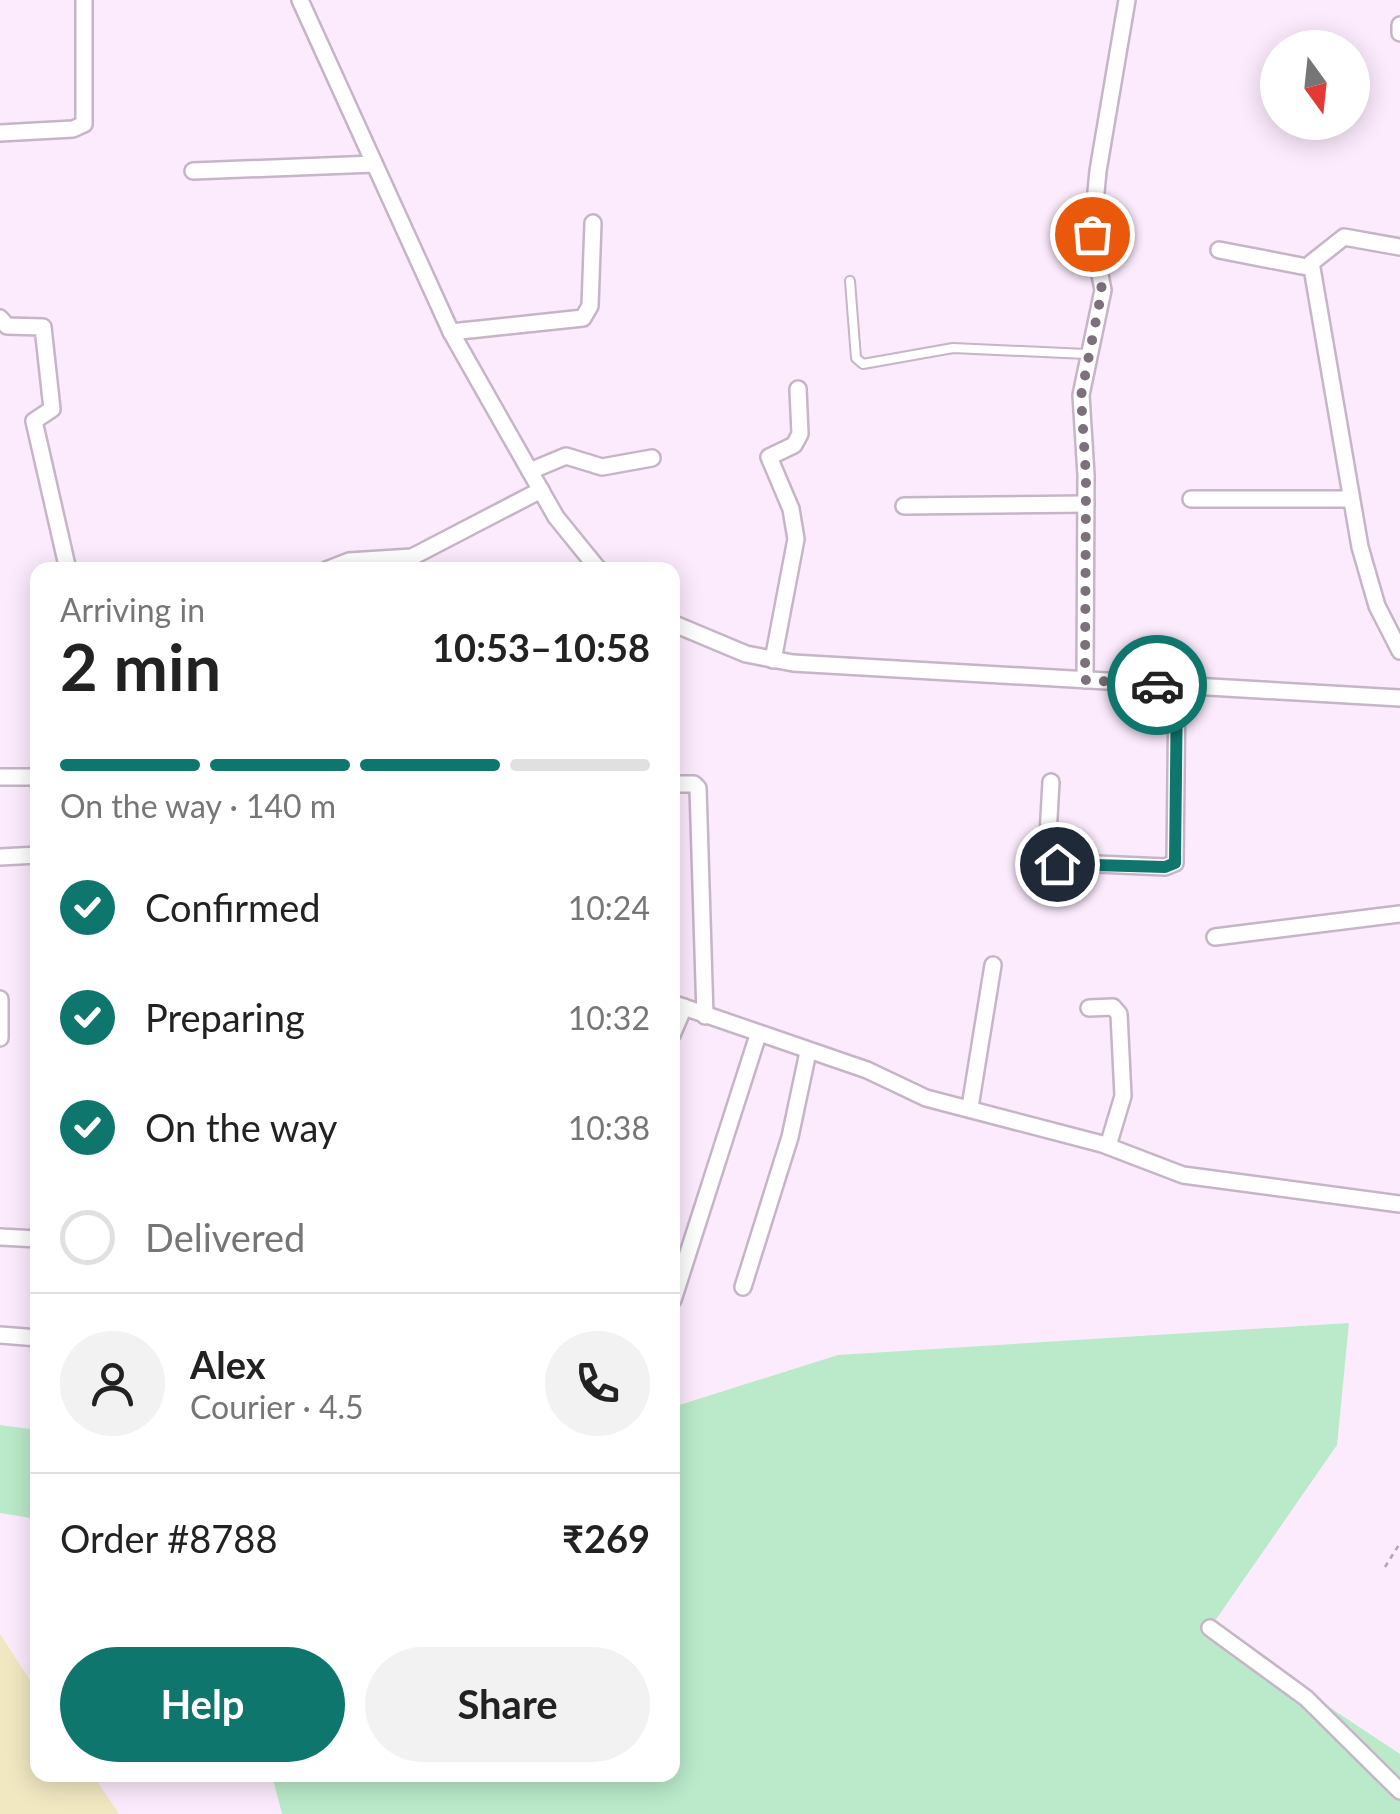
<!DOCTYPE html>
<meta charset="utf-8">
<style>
:root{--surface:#fff;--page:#f2f2f2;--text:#222;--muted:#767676;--line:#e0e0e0;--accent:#0f766e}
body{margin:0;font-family:Lato,sans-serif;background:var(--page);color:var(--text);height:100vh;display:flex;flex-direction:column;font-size:38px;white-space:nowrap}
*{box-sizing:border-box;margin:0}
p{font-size:32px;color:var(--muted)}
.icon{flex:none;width:55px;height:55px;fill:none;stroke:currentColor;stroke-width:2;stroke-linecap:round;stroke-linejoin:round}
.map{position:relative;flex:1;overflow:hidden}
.panel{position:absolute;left:30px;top:562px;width:650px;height:1220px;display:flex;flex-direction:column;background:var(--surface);border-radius:20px;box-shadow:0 5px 25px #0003}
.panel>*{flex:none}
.needle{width:65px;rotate:165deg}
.tools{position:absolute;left:1260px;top:30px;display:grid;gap:20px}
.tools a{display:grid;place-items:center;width:110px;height:110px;border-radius:50%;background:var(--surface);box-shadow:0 5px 25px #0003;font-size:50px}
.pin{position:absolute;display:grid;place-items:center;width:85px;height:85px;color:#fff;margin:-42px;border:5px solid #fff;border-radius:50%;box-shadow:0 2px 10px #0007}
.courier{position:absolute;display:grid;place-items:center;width:100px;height:100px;margin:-50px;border:8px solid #0f766e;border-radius:50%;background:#fff;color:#222;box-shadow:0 2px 12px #0007}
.summary em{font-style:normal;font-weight:700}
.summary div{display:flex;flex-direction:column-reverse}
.summary{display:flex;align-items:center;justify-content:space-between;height:170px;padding:0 30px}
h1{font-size:65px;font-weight:700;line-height:75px}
.bar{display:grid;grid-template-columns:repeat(4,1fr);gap:15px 10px;align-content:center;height:120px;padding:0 30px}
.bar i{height:12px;border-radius:8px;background:var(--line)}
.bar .active{background:var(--accent)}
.bar p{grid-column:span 4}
.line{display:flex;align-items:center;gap:25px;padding:0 30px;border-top:2px solid var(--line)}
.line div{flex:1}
.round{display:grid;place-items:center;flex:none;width:105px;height:105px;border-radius:52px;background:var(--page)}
ol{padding:0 30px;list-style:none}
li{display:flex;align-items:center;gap:30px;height:110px}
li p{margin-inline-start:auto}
li .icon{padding:10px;border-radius:50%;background:var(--accent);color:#fff;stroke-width:4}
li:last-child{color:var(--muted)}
li i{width:55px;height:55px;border:5px solid var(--line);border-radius:50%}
.button{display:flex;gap:20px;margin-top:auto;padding:20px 30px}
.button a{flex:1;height:115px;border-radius:60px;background:var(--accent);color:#fff;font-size:40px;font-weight:700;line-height:115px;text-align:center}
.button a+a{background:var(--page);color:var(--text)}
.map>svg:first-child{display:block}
.green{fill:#baeaca}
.sand{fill:#f1e8c2}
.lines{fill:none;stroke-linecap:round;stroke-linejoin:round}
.lane-casing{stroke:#c5b5c6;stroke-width:12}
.street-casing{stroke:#c5b5c6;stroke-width:20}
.path{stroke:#b2a5b3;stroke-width:2.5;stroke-dasharray:5 5;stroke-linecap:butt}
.lane{stroke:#fff;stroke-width:8}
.street{stroke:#fff;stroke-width:15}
.done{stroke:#7b707b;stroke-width:10;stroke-dasharray:0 18}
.route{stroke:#0f766e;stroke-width:12}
</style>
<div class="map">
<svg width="1400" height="1814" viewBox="0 0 1400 1814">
<rect width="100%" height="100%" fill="#fcebfd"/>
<g class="green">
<path d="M1349 1323 1337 1445 1210 1628 1400 1754V1814H282L272 1775H672L673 1407 838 1355Z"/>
<path d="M0 1425 37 1430V1519L0 1513Z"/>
</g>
<path class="sand" d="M0 1634 37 1691 38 1775H93L119 1814H0Z"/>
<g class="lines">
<g class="lane-casing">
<path id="lane" d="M850 281 856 358 863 364 953 348 1086 354"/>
</g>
<g class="street-casing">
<g id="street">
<path d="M300 0 451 332 556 517 599 570"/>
<path d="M1400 25V33"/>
<path d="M0 133 73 129 84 124V0"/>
<path d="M193 171 374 164"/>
<path d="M1219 250 1312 268 1360 547 1377 606 1400 651"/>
<path d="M1310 264 1344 237 1400 247"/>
<path d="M0 318 7 326 43 327 52 409 34 421 68 570"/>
<path d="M451 332 583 318 590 306 593 223"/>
<path d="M530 471 566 456 602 467 652 458"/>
<path d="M1191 499H1350"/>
<path d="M904 506 1086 504"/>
<path d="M326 570 349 561 412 557 541 490"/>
<path d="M672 623 746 654 793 663 1400 698"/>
<path d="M773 660 796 539 791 509 769 457 794 445 800 434 798 389"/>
<path d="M1085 680 1086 475 1081 395 1103 290 1092 234 1098 171 1127 0"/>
<path d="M0 777H38"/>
<path d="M1051 782 1047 853 1053 862 1165 867 1175 863 1177 686"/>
<path d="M672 784H694L698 788 705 1016"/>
<path d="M0 857 38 855"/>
<path d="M1215 937 1400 914"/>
<path d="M0 999V1038"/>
<path d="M672 1003 867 1070 926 1098 1102 1144 1183 1175 1400 1204"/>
<path d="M1089 1008 1113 1007 1119 1014 1123 1096 1108 1146"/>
<path d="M672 1035 684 1007"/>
<path d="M970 1107 993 965"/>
<path d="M0 1237 38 1239"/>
<path d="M743 1287 790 1137 808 1052"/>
<path d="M673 1300 758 1035"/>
<path d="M0 1335 38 1338"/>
<path d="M1210 1628 1306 1698 1400 1791"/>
</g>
</g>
<path class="path" d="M1385 1567 1400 1543"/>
<use href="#lane" class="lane"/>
<use href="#street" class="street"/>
</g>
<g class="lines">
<path class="done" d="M1092 234 1102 290 1081 396 1086 476 1085 680 1157 685"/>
<path class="route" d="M1057 864 1165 867 1175 863 1177 686 1157 685"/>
</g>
</svg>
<div class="tools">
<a><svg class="needle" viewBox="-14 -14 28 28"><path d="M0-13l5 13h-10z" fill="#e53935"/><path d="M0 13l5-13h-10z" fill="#767676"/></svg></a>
</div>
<div class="pin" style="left:1092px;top:234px;background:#ea580c"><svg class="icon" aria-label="bag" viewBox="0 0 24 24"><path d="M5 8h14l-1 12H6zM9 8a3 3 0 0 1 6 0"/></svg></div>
<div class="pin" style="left:1057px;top:864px;background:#1f2937"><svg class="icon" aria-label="home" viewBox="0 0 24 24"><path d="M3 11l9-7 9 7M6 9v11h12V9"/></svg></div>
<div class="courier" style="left:1157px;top:685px"><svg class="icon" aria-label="car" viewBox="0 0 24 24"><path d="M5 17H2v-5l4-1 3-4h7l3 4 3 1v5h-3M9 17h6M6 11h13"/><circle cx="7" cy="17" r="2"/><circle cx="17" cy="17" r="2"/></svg></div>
<section class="panel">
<div class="summary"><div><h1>2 min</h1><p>Arriving in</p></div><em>10:53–10:58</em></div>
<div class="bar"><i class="active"></i><i class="active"></i><i class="active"></i><i></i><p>On the way · 140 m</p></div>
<ol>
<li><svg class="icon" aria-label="check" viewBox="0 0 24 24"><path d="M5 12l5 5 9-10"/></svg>Confirmed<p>10:24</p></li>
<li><svg class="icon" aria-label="check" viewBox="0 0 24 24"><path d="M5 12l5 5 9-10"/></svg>Preparing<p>10:32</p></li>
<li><svg class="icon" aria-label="check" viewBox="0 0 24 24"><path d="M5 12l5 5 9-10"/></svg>On the way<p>10:38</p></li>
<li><i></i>Delivered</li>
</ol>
<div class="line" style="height:180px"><a class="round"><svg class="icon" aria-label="person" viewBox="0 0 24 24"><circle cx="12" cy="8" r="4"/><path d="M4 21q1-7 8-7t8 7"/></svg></a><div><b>Alex</b><p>Courier · 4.5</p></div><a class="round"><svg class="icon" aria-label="phone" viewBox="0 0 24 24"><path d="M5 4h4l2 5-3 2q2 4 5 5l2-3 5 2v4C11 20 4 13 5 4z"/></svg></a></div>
<div class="line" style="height:130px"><div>Order #8788</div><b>₹269</b></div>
<div class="button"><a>Help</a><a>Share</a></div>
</section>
</div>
